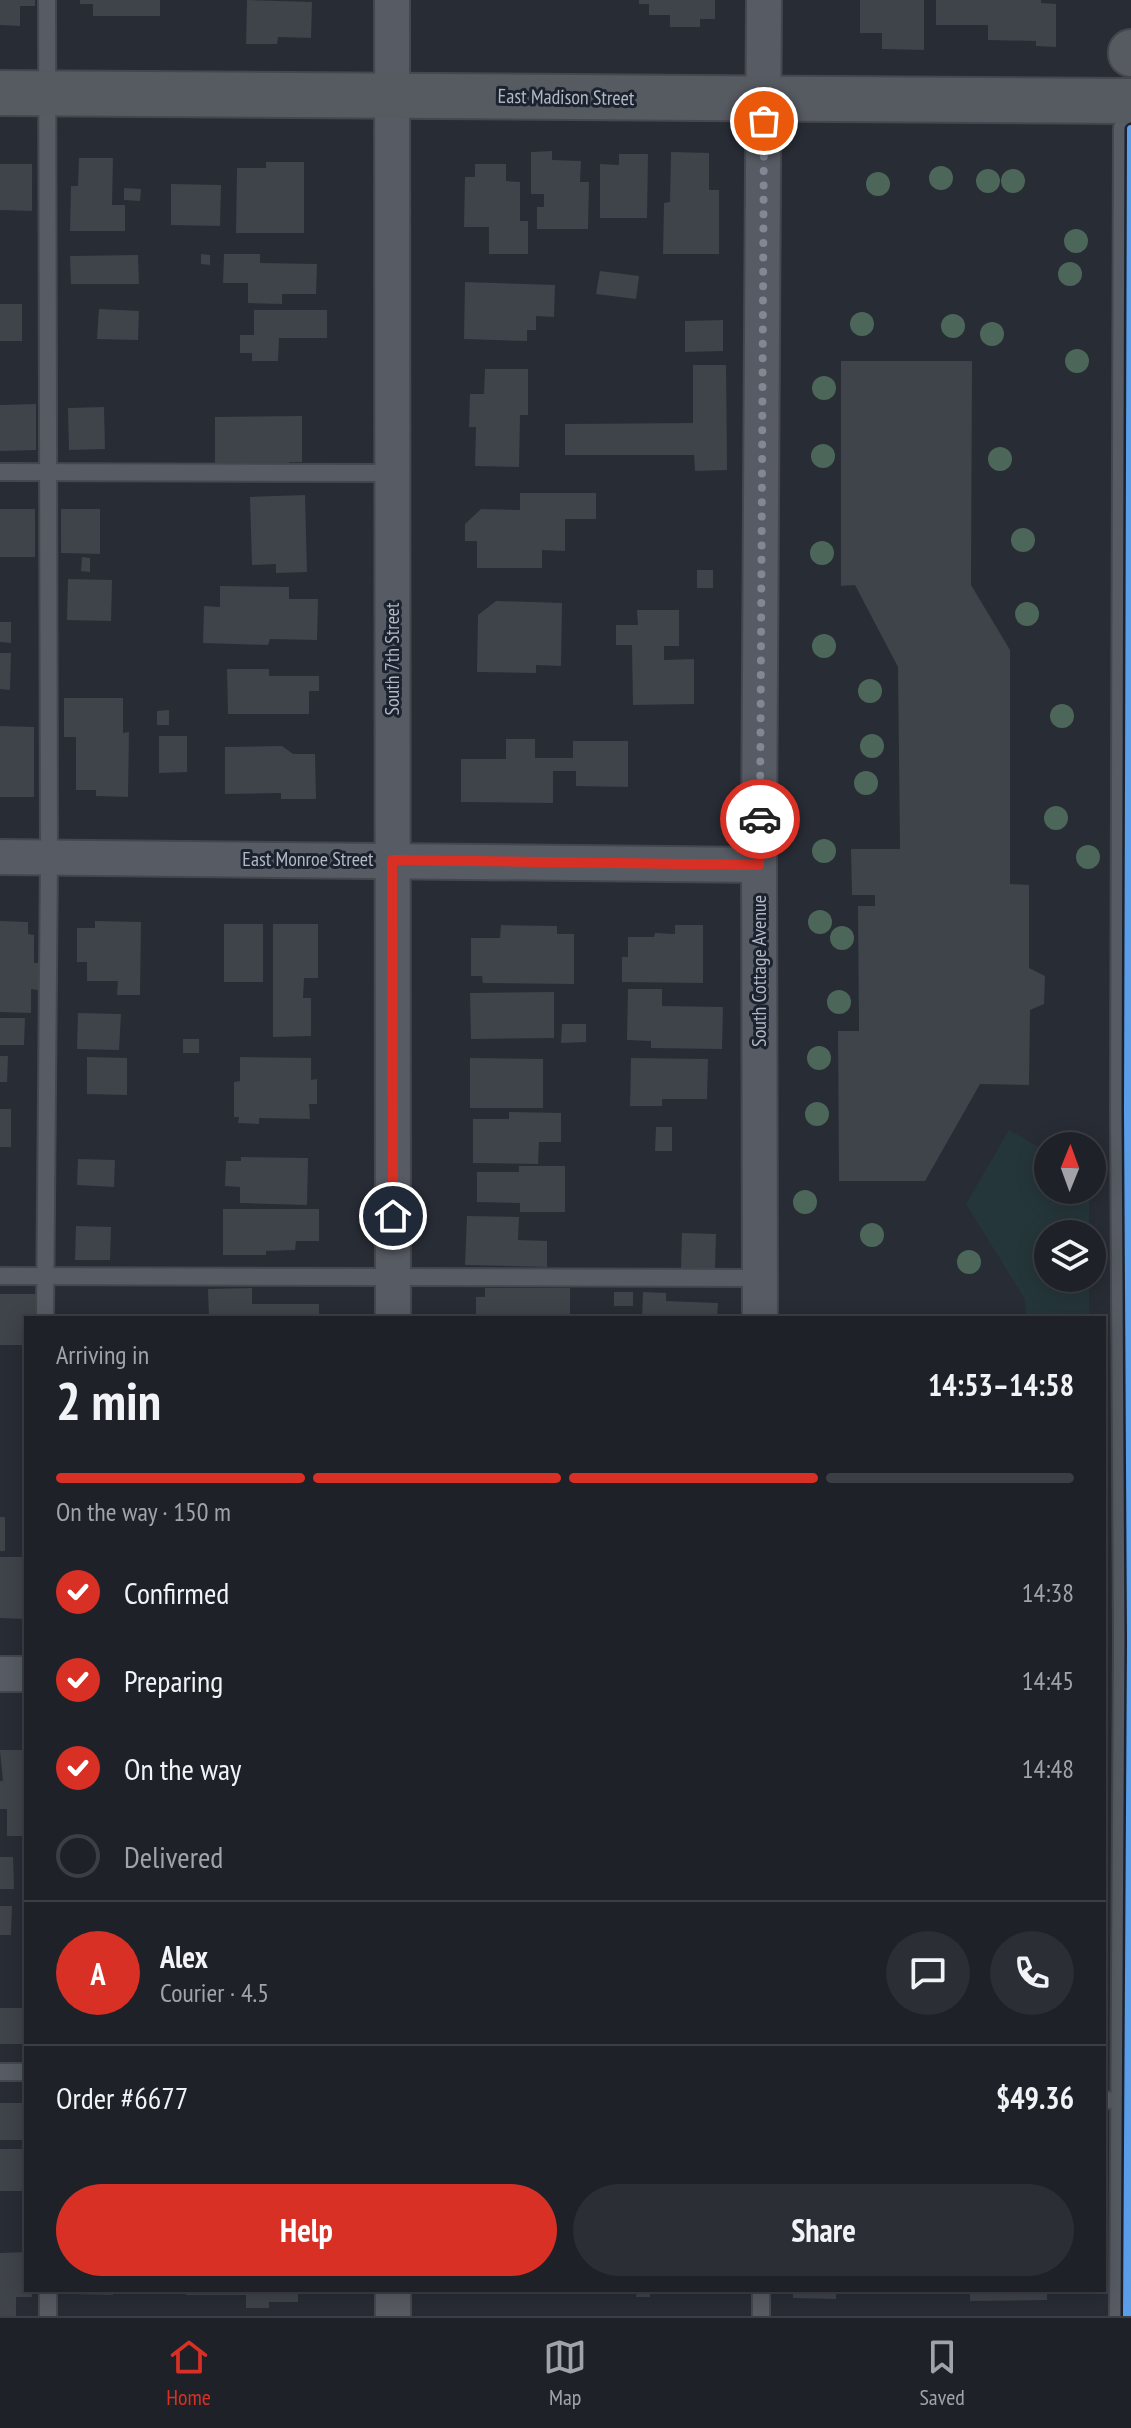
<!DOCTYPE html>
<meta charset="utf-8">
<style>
:root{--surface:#1e2128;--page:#2b2e34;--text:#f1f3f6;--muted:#a1a3a8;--line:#3c3e45;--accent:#d93025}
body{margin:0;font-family:"PT Sans Narrow",sans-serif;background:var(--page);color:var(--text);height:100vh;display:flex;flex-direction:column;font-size:30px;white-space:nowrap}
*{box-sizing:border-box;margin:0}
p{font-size:26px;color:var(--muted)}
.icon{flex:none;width:44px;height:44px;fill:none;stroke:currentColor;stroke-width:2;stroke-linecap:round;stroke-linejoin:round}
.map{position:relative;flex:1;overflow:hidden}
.details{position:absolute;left:24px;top:1316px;width:1082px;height:976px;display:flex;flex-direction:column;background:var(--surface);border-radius:0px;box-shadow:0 4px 20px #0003,0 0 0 2px var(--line)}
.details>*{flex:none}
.needle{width:52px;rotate:1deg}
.fabs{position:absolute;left:1034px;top:1132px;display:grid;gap:16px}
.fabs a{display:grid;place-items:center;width:72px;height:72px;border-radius:50%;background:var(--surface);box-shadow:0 4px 20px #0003,0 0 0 2px var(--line);font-size:40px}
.pin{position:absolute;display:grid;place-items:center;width:68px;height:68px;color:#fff;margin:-34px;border:4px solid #fff;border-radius:50%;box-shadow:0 2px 8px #0007}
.courier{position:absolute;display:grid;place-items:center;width:80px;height:80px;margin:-40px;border:6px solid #d93025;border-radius:50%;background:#fff;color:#222;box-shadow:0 2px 10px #0007}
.summary em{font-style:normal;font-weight:700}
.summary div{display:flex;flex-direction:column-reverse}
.summary{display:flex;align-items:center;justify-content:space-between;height:136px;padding:0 32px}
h1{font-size:52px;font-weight:700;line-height:60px}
.bar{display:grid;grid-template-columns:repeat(4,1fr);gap:12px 8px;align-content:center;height:96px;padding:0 32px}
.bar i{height:10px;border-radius:6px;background:var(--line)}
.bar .current{background:var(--accent)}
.bar p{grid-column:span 4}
.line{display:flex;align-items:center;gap:20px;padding:0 32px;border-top:2px solid var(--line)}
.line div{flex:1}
.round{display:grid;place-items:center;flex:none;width:84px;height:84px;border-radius:42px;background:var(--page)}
ol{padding:0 32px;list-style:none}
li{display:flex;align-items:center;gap:24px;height:88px}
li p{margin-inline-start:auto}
li .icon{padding:8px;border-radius:50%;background:var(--accent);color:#fff;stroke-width:4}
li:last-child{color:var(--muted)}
li i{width:44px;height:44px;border:4px solid var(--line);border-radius:50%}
.cta{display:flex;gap:16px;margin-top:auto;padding:16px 32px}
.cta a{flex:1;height:92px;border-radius:48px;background:var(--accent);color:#fff;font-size:32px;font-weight:700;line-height:92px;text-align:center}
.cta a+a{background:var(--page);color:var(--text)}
.dock{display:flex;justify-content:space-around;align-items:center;height:112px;border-top:2px solid var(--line);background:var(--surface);font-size:22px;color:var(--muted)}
.dock a{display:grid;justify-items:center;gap:4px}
.dock .current{color:var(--accent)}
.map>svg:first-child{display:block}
.green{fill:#25363a}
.building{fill:#3f434a}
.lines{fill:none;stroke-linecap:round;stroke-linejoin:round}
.lane-casing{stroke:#44474e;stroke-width:20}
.street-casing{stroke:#44474e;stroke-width:38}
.secondary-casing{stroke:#44474e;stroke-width:48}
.lane{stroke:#575b63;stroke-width:16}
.street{stroke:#575b63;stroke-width:34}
.secondary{stroke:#565a61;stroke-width:44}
.cycleway-casing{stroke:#1c232f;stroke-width:13}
.cycleway{stroke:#5a9eea;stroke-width:8}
.tree{fill:#4c6659}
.done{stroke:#828793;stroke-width:8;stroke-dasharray:0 14.4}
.route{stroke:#d93025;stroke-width:10}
.labels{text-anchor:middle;stroke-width:6;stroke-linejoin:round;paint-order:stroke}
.street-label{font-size:20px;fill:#b2b8c6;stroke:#1c232f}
</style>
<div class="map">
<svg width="1131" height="2316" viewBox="0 0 1131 2316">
<rect width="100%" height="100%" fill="#282c35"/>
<path class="green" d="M1009 1130 1043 1150H1048V1190H1089V1234H1048V1278H1089V1318H1026L1025 1299 966 1204Z"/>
<g class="building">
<path d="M0 0H35V6H20V26L0 25Z"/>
<path d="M80 0H160V16H93V4H80Z"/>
<path d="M247 0 312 2 311 38 278 37 277 44H246Z"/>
<path d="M639 0H715V19H700V27H670V15H649V4H639Z"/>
<path d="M860 0H924V50L882 49V33H860Z"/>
<path d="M936 0H1041V3L1056 4V47L1036 46V41L988 40V25H936Z"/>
<path d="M552 151V160L581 161 580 182H589L588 229H537V207H544V194H531V152Z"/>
<path d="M671 152 709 153V190H719V254H663L664 203 670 202Z"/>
<path d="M619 154H648L647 218H600V164L619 165Z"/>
<path d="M79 158H113L112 205H125V231H70L71 186H78Z"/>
<path d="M266 162H304V233H236L237 168H266Z"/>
<path d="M0 164H32V211L0 210Z"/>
<path d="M475 164H506V181L520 182V221H528V254H489V227H464L465 177H475Z"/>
<path d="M171 184 221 185 220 226 171 225Z"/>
<path d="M124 188 141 189 140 201 124 200Z"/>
<path d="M201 254 210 255V265L201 264Z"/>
<path d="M224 254H260V263L317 264 316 294H282V304L248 303V283H223Z"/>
<path d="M138 255 139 284H71L70 256Z"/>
<path d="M600 271 639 276 636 299 596 294Z"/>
<path d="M465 282 555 285 554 317 536 316V330H527V341L464 339Z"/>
<rect x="0" y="304" width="22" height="37"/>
<path d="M99 309 139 311 138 340 97 339Z"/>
<path d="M254 310H327V338H279L278 361H252V353H240V335H254Z"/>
<path d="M723 320V351L685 352V321Z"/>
<path d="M841 361H972L971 585 1010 650V884L1029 885V968L1045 976 1044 1004 1030 1010 1029 1085 980 1084 925 1181H839L838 1031H859L858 906H875V895H852L851 849H900L898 667 855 585 841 586Z"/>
<path d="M693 365H726L727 470 695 471 694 455H565V424L693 423Z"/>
<path d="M485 369H528V415H520L519 467 475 466 476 427H469L470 394H484Z"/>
<path d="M36 404V450L0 451V405Z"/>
<path d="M104 407 105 449 69 450 68 408Z"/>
<path d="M302 416V462H289V470H215V417Z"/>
<path d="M520 493H596V519H565V551L542 550V568H477V541H465V524L481 509 520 510Z"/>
<path d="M305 495 307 572 276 573V564L252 565 250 497Z"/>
<rect x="0" y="509" width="35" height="48"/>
<path d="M61 509H100V554L61 553Z"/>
<path d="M82 557 90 558V572L81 571Z"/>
<rect x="697" y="570" width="16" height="18"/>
<path d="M68 579 112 580 111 621 67 620Z"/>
<path d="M220 586 289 587V599H318L317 640 270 639 268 645 203 643 204 606 220 607Z"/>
<path d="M496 601 562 603 561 666 536 665V673L477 672 478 615Z"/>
<path d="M637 610H679V646H664V660L694 659V704L633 705 632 645H616V625H638Z"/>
<path d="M0 622H11V643L0 642Z"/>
<path d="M0 653H11L10 690 0 689Z"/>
<path d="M227 669H269V676H319V691H309V714H228Z"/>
<path d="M64 698H123V733L129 732 128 797 96 796V790H76V737H64Z"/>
<path d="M169 710V725H157V711Z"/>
<path d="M0 726 34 727V797H0Z"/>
<path d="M159 736H187V772L159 773Z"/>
<path d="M506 739H535V758H573V741H628V787L576 786V771H553V803L461 802V759H506Z"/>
<path d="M282 746 293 754H315L316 799H281V793L225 794V747Z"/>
<path d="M0 921 28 922V934L34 935V963H39L38 990 31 989V1013L0 1012Z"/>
<path d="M95 921 141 922 140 995H117L118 981H87V962H77V928H95Z"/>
<rect x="224" y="924" width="39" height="58"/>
<path d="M273 924H318V978H304L303 998H311V1036L273 1037Z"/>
<path d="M501 925 557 926V934H574V984L483 983 482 976H471V938H500Z"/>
<path d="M675 925H703V983L622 982V957H628V937H654L655 933 675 934Z"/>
<path d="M628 989H662V1006L723 1007 722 1049 651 1048V1041L627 1040Z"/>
<path d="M554 992V1038L471 1039 470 993Z"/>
<path d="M78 1013 121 1014 119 1050 77 1049Z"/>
<path d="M0 1018H25L24 1045H0Z"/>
<path d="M562 1024H586V1042L561 1043Z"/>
<rect x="183" y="1039" width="16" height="14"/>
<path d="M0 1056H8L7 1082H0Z"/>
<path d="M87 1057 127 1058V1095L87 1094Z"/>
<path d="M240 1057 311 1058V1080L317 1079V1104H309L310 1119 259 1118V1124L238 1123 239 1117H234V1082L240 1081Z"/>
<path d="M470 1058 543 1059V1108H470Z"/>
<path d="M631 1058 708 1059 707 1099H662V1106H630Z"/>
<rect x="0" y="1109" width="11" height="38"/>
<path d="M509 1112 561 1113V1142H539L538 1164 473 1163V1119H509Z"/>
<path d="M656 1127H672V1151H655Z"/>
<path d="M241 1157 308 1158 307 1205 240 1203V1187L225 1186 226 1161H241Z"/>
<path d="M78 1159 115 1160 114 1187 77 1185Z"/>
<path d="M519 1166H565V1212H520V1203L477 1202V1172H519Z"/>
<path d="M223 1209H319V1241H296L295 1250 266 1251V1255H223Z"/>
<path d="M467 1216 519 1217 518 1240 547 1241V1267L465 1265Z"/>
<path d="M76 1226 111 1227 110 1260H75Z"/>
<path d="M682 1233 716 1234 715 1268H681Z"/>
<path d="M252 1288V1304H319V1318H209L208 1289Z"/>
<path d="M485 1288H570V1318H476V1297H485Z"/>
<rect x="614" y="1292" width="19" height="14"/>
<path d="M643 1292 666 1293V1301L718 1303 717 1318H642Z"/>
<path d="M0 1294H36V1318H26V1345H0Z"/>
<rect x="0" y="1517" width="5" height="34"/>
<path d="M0 1557H26V1619L0 1618Z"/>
<path d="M0 1750H26V1836H7V1809H0V1781H3Z"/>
<path d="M0 1857H13L14 1889H0Z"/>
<path d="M0 1906H12L11 1935H0Z"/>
<rect x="0" y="2008" width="26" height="36"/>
<rect x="0" y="2103" width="26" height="37"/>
<rect x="0" y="2149" width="26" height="42"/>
<path d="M26 2252V2290H32V2297H16V2316H0V2253Z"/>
<path d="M71 2290H113V2295L71 2294Z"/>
<path d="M186 2290H298V2302H269V2308H246V2295H186Z"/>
<path d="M637 2290H650V2297H636Z"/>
<path d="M793 2290H836V2299L793 2298Z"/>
<path d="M970 2290H1047V2300L970 2301Z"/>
</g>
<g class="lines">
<g class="lane-casing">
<g id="lane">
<path d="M0 472 392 473"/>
<path d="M0 1276 760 1278"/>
<path d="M45 1318 49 858 47 0"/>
<path d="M0 2072H26"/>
<path d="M1104 2100 1131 2101"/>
<path d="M761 2290V2316"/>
<path d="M48 2316V2290"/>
</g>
</g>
<g class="street-casing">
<g id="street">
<path d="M392 0 393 1318"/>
<path d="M0 857 759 865"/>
<path d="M760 1318 759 836 764 0"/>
<path d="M0 1674H26"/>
<path d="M393 2316V2290"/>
<path d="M1127 2316 1131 1641 1128 1111 1131 129"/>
</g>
</g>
<g class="secondary-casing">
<g id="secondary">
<path d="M1131 52V54"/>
<path d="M0 93 1131 101"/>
</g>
</g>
<use href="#lane" class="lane"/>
<use href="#street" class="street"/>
<use href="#secondary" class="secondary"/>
<g class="cycleway-casing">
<path id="cycleway" d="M1127 2316 1131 1641 1128 1111 1131 129"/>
</g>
<use href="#cycleway" class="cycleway"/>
</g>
<g class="tree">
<circle cx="941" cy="178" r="12"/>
<circle cx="988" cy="181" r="12"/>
<circle cx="1013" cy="181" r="12"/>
<circle cx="878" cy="184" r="12"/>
<circle cx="1076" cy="241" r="12"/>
<circle cx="1070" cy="274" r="12"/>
<circle cx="862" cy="324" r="12"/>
<circle cx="953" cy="326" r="12"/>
<circle cx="992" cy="334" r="12"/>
<circle cx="1077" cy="361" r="12"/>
<circle cx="824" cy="388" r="12"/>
<circle cx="823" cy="456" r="12"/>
<circle cx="1000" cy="459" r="12"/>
<circle cx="1023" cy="540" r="12"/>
<circle cx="822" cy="553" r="12"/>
<circle cx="1027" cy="614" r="12"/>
<circle cx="824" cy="646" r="12"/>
<circle cx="870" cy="691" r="12"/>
<circle cx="1062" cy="716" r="12"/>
<circle cx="872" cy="746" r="12"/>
<circle cx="866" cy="783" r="12"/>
<circle cx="1056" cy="818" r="12"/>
<circle cx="824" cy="851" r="12"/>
<circle cx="1088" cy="857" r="12"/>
<circle cx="820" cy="922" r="12"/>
<circle cx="842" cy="938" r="12"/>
<circle cx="839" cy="1002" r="12"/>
<circle cx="819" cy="1058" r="12"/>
<circle cx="817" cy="1114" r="12"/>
<circle cx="805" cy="1202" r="12"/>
<circle cx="872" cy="1235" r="12"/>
<circle cx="969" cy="1262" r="12"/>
</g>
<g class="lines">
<path class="done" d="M760 819 764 121"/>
<path class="route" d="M393 1216 392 860 759 865 760 819"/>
</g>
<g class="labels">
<g class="street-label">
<text transform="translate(566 97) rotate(1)" y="7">East Madison Street</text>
<text transform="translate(392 659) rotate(-90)" y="7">South 7th Street</text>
<text x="308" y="866">East Monroe Street</text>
<text transform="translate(759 971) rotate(-90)" y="7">South Cottage Avenue</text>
</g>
</g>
</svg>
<div class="fabs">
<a><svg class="needle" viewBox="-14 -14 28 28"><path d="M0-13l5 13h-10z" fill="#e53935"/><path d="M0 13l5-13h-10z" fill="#a1a3a8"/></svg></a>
<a><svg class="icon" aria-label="layers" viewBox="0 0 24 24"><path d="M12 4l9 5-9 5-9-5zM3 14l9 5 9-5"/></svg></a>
</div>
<div class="pin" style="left:764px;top:121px;background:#ea580c"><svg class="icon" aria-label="bag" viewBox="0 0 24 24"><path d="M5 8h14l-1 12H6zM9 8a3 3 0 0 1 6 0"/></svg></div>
<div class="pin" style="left:393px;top:1216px;background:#1f2937"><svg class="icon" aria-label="home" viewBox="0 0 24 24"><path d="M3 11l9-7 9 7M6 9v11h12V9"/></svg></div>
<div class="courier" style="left:760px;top:819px"><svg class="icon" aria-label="car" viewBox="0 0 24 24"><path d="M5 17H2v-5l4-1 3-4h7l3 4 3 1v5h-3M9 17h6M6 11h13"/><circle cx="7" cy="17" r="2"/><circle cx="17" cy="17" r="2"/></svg></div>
<section class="details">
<div class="summary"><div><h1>2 min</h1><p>Arriving in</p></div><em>14:53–14:58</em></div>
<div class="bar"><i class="current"></i><i class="current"></i><i class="current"></i><i></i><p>On the way · 150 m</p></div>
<ol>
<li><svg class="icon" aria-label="check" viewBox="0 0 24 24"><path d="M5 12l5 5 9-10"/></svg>Confirmed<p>14:38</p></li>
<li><svg class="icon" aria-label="check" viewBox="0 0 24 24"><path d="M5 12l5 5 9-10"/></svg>Preparing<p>14:45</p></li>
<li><svg class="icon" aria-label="check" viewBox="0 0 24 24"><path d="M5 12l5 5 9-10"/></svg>On the way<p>14:48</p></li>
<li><i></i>Delivered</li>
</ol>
<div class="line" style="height:144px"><b class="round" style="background:var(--accent);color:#fff">A</b><div><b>Alex</b><p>Courier · 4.5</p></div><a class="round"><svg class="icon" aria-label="chat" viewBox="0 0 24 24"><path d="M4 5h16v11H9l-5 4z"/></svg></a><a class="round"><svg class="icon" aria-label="phone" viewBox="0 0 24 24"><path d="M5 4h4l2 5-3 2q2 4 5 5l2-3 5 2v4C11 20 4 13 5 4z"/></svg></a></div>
<div class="line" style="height:104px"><div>Order #6677</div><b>$49.36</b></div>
<div class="cta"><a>Help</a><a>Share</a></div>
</section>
</div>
<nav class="dock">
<a class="current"><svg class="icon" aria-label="home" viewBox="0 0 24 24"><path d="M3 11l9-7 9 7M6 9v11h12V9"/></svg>Home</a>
<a><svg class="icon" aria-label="map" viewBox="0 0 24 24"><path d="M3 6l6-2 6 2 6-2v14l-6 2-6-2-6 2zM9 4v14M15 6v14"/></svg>Map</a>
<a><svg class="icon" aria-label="saved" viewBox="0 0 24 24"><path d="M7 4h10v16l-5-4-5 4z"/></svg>Saved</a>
</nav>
